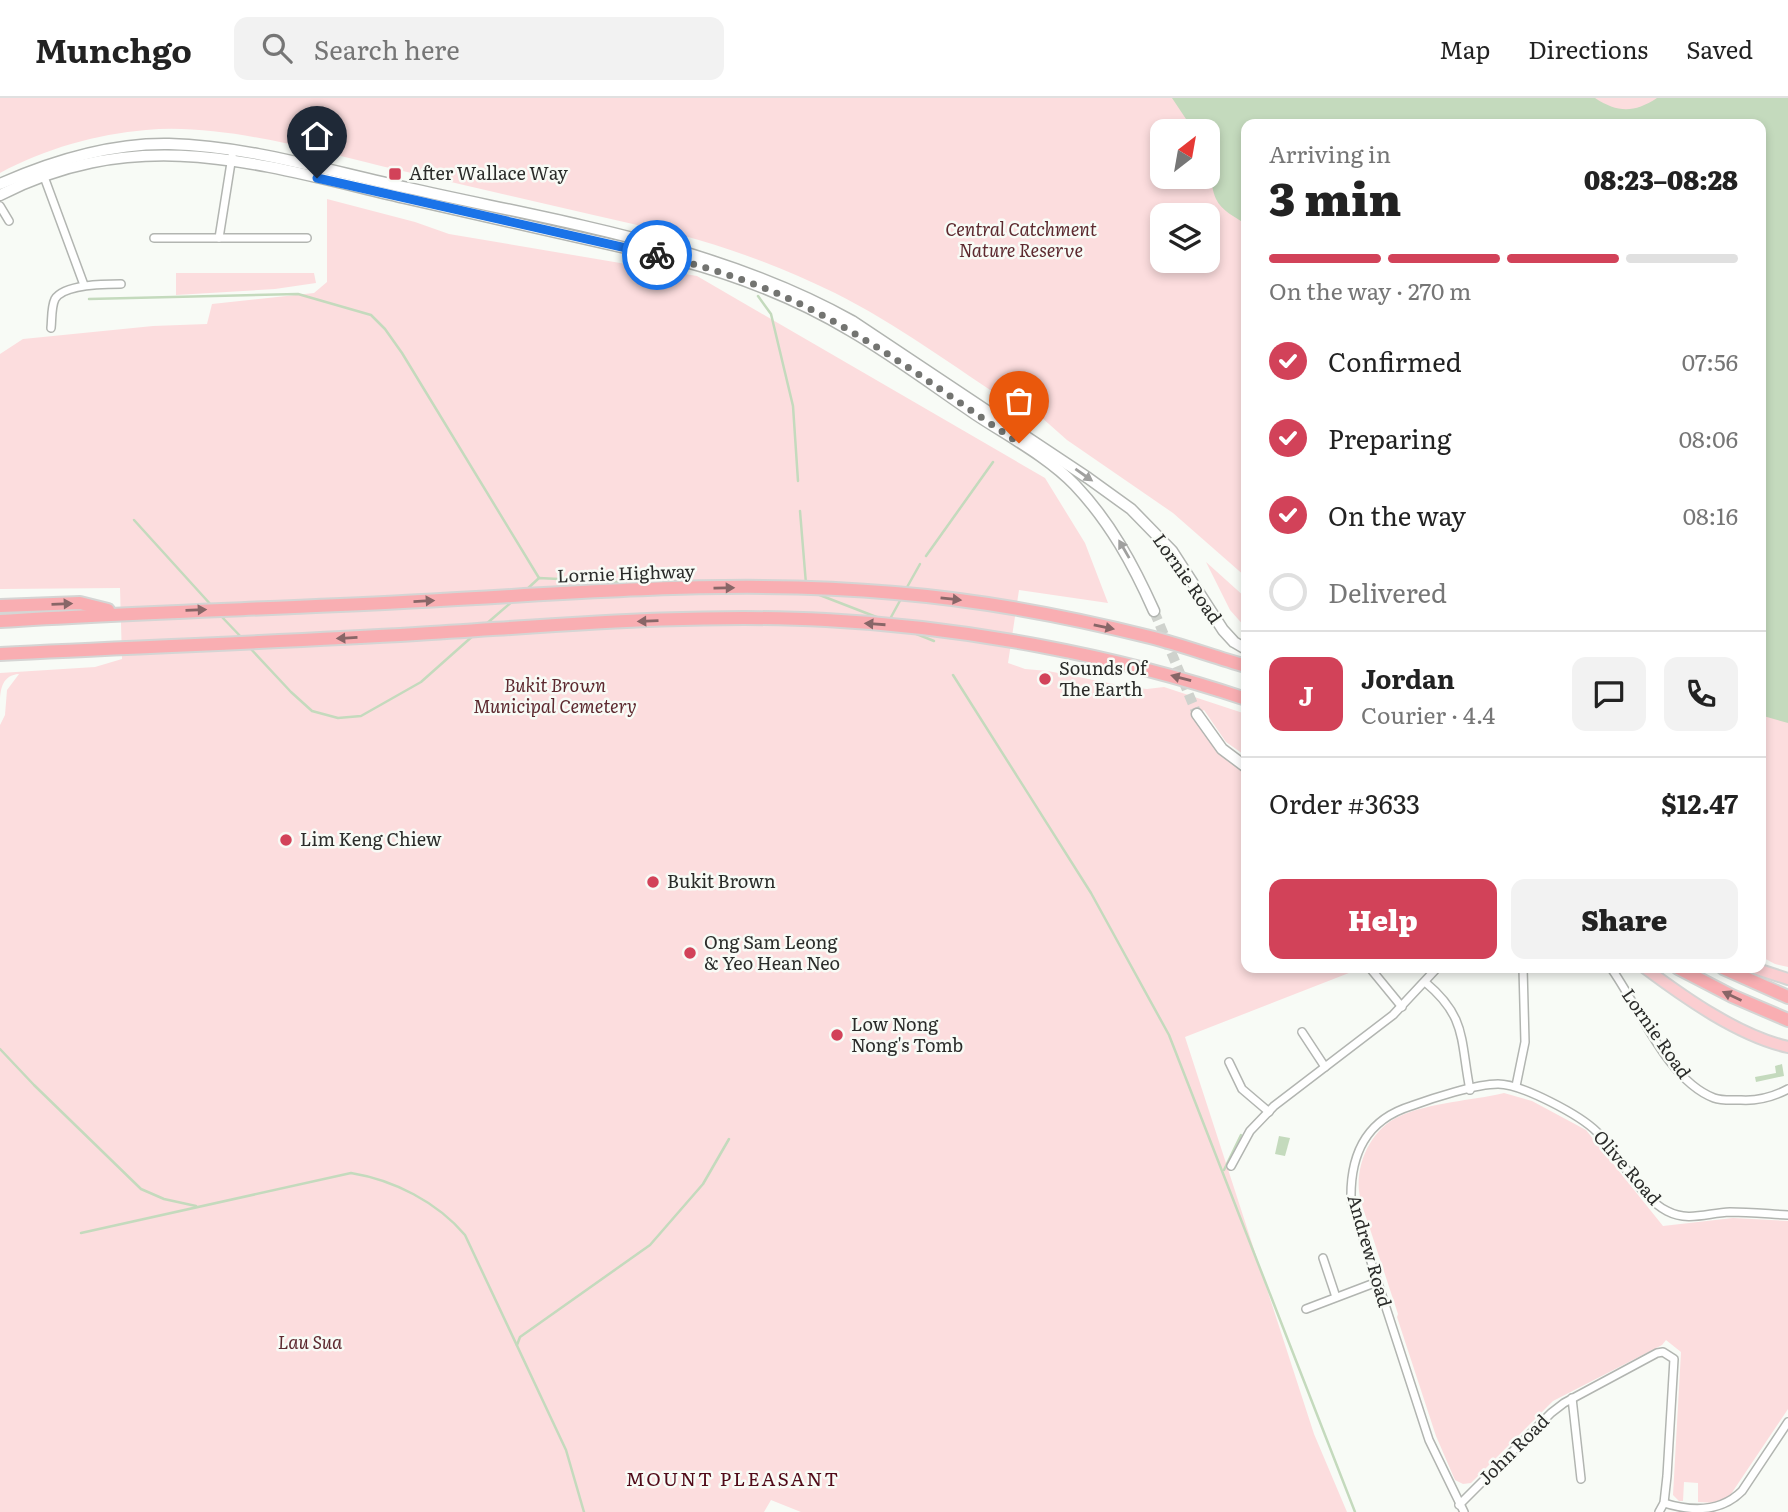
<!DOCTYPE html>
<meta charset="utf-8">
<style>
:root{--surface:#fff;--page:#f2f2f2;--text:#222;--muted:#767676;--line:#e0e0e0;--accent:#d24259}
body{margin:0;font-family:Literata,serif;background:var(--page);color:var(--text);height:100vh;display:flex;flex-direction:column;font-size:26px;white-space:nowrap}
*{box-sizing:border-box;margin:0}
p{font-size:23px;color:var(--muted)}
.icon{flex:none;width:38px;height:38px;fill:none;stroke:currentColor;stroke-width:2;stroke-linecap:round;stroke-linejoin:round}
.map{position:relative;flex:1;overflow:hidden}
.drawer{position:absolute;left:1241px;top:21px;width:525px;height:854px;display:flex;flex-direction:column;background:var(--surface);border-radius:14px;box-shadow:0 4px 10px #0003}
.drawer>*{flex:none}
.needle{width:46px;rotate:31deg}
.buttons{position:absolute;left:1150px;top:21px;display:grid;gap:14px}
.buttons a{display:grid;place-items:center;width:70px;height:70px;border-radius:14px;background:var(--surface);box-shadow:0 4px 10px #0003;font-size:35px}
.pin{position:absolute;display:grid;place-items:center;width:60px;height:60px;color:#fff;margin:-72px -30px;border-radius:50% 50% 50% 0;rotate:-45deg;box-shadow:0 0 7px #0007}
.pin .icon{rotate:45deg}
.courier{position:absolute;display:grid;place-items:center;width:70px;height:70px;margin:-35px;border:5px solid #1a73e8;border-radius:50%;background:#fff;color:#222;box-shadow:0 2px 9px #0007}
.summary em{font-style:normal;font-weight:800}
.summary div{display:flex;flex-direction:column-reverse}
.summary{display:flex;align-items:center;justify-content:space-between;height:119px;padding:0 28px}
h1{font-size:46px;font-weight:800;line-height:52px}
.bar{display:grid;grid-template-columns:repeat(4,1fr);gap:10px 7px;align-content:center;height:84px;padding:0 28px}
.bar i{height:9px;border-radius:5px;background:var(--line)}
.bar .on{background:var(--accent)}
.bar p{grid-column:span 4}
.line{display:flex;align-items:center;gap:18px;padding:0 28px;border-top:2px solid var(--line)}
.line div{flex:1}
.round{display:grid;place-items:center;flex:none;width:74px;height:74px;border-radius:14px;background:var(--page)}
ol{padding:0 28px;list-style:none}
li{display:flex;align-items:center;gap:21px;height:77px}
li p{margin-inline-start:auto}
li .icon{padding:7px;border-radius:50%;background:var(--accent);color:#fff;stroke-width:4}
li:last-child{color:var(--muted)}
li i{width:38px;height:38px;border:4px solid var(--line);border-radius:50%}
.button{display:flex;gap:14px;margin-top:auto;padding:14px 28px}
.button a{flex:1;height:80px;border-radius:14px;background:var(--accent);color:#fff;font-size:28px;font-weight:800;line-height:80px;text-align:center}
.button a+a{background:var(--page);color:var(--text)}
header{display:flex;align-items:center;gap:42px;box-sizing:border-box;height:98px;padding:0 35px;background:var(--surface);border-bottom:2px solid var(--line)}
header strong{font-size:33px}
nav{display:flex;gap:38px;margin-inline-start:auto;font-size:24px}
.search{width:490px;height:63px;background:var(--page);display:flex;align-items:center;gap:18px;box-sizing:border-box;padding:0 24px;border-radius:14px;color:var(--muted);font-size:26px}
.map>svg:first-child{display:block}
.green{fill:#fcddde;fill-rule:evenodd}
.water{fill:#c4dabd}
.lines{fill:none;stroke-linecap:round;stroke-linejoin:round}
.stream{stroke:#c4dabd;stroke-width:2.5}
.secondary-tunnel{stroke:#cfd2cd;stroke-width:10;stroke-dasharray:10 5;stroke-linecap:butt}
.street-casing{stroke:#b2b5b1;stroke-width:10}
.secondary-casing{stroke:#b2b5b1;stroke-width:13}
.primary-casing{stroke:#d5d5d4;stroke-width:14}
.highway-casing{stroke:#d5d5d4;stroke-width:16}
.street{stroke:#fff;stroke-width:7}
.secondary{stroke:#fff;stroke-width:10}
.primary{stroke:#fbced1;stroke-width:10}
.highway{stroke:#f9aeb2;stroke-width:12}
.oneway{fill:#a0a09f}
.oneway2{fill:#886667}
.done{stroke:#737471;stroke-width:7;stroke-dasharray:0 12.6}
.route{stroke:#1a73e8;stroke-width:9}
.poi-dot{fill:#d24259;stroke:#f8fbf6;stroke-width:2.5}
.labels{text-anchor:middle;stroke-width:5;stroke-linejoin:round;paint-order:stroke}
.poi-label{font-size:18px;fill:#2b2c2a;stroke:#f8fbf6;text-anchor:start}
.park-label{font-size:18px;font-style:italic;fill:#5d292f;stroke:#f8fbf6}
.street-label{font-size:18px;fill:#2b2c2a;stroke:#f8fbf6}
.neighbourhood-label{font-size:19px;letter-spacing:2px;fill:#510b19;stroke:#f8fbf6}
</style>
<header>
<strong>Munchgo</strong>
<div class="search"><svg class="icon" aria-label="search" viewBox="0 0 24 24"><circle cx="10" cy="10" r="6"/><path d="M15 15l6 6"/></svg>Search here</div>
<nav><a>Map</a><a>Directions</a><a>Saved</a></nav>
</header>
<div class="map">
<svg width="1788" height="1414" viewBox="0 0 1788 1414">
<rect width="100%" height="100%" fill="#f8fbf6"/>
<g class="green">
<path d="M0 0H1788V869L1775 866 1760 858V26H1246V479L1173 415 1067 342 1041 319 1012 306C954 269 897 226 835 195 785 171 734 151 681 137 581 114 481 91 381 68 310 51 219 25 146 32 97 36 44 51 0 75ZM1162 33H1208V79H1162ZM1162 117H1208V163H1162Z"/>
<path d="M327 101 415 124 449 136 697 178 1045 380 1085 445 1108 505 1019 492 1008 565 1025 571 1048 573 1129 589 1147 591 1164 589 1246 616V658L1226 644 1204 612 1192 618C1207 641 1221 661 1246 674V870H1354V873L1185 939 1314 1336 1347 1414H801L771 1402 764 1414H0V627L5 617 7 592 19 576C3 577 0 590 0 605V575L95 569 122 561 120 490 0 491V256L23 241 153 228 207 226 212 206 314 195 327 184Z"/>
<path d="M176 175H314L316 185 275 191 176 197Z"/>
<path d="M1206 464 1246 500V530L1230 512Z"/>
<path d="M1504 995 1532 1003 1586 1032 1663 1128 1733 1120 1788 1123V1311L1729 1399 1716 1405 1698 1404V1385L1684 1384 1683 1403H1679L1673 1397 1681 1254 1666 1242 1662 1247 1553 1303 1471 1385 1463 1386 1455 1382 1436 1338 1397 1219 1398 1216C1389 1189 1380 1161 1371 1134 1367 1121 1361 1107 1359 1093 1356 1064 1372 1030 1400 1018 1432 1004 1470 1003 1504 995Z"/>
</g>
<g class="water">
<path d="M1172 0H1595C1618 15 1634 15 1657 0H1788V625L1760 617V26H1246V126C1236 120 1221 112 1216 101 1209 85 1208 51 1208 33H1194Z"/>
<path d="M1782 966 1784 978 1756 984 1755 979 1776 975 1775 968Z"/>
<path d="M1279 1038 1290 1040 1285 1058 1275 1056Z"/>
</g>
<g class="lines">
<g class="stream">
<path d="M758 198 771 216 793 308 798 383"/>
<path d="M89 201 298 196 371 217 385 231 402 255 539 480"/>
<path d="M800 413 806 486"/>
<path d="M134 422 212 508"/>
<path d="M926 458 993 364"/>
<path d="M906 491 920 466"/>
<path d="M525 493 539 480 638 485"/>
<path d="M817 496 879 520"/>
<path d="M221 518 243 541"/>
<path d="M890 521 902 499"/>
<path d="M485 527 514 502"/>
<path d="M914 535 934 543"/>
<path d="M249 549 291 594 312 613 338 620 361 618 421 584 475 536"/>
<path d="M953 577 1091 795 1169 937 1355 1414"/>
<path d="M0 951 34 987 141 1091 164 1101 196 1108"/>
<path d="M1224 1072 1241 1037"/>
<path d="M81 1135 351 1075C394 1082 437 1104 465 1137L566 1352 584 1414"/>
<path d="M517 1247 520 1239 650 1147 703 1086 729 1041"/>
</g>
<path class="secondary-tunnel" d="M1154 513 1197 616"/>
<g class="street-casing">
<g id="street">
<path d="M43 76 84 187"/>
<path d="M0 108 9 123"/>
<path d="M154 140H307"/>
<path d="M219 140 233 52"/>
<path d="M51 230C52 222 51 209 55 201 64 186 106 186 121 186"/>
<path d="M1370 870 1402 909"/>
<path d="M1611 870C1639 909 1667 982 1714 1000 1722 1003 1732 1002 1741 1002 1758 1003 1773 999 1788 991"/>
<path d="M1425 884C1467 919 1460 941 1470 992"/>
<path d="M1302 934 1325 969"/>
<path d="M1229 964 1242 991 1269 1014"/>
<path d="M1516 988 1525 944 1523 870"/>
<path d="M1231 1068 1250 1033 1274 1008 1393 917 1437 870"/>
<path d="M1323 1160 1336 1199"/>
<path d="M1306 1211 1377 1184"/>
<path d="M1572 1300 1581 1381"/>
<path d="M1664 1405C1693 1414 1721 1414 1742 1393L1788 1324"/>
<path d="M1459 1407 1551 1315 1564 1305 1657 1255 1663 1254 1674 1261 1667 1378 1664 1405 1659 1414"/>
<path d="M1464 1414 1429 1342 1351 1102C1350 1056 1366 1022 1411 1008 1433 1000 1476 986 1498 986 1522 986 1580 1017 1597 1034 1603 1040 1609 1048 1614 1055 1629 1074 1645 1102 1667 1113 1688 1124 1707 1115 1730 1114 1749 1114 1769 1116 1788 1117"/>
</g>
</g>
<g class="secondary-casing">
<g id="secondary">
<path d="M0 86C52 63 111 45 169 46 249 48 329 73 408 90 559 124 716 147 852 223L1088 380 1131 411 1172 453 1223 532 1234 544 1246 551"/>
<path d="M0 97C142 24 265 68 409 101 499 122 589 142 679 162 739 178 798 201 851 233 894 258 934 288 975 316 1008 338 1047 358 1075 387 1110 424 1133 466 1154 513"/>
<path d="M1197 616 1222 651 1246 669"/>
</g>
</g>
<g class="primary-casing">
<g id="primary">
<path d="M1645 870C1685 900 1739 938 1788 949"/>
<path d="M1754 870 1788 881"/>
</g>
</g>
<g class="highway-casing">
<g id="highway">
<path d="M0 508 80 505 108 512"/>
<path d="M0 523C134 514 269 511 403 504 566 496 732 480 895 495 980 502 1066 518 1150 539 1182 547 1214 559 1246 568"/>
<path d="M0 556C139 549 277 544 416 536 552 528 689 515 826 522 963 529 1115 557 1246 601"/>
<path d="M1678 870 1732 898 1788 922"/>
<path d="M1723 870 1788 899"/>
</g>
</g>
<use href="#street" class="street"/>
<use href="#secondary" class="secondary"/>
<use href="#primary" class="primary"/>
<use href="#highway" class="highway"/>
</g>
<defs><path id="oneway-solid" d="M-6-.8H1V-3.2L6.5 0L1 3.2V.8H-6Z" transform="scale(1.75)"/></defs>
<g class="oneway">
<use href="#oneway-solid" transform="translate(1084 377) rotate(35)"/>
<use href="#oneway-solid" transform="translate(1124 451) rotate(-120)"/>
</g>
<g class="oneway2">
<use href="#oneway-solid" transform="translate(724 490) rotate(-1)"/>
<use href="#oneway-solid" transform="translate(951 501) rotate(6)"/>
<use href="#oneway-solid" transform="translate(424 503) rotate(-3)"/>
<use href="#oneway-solid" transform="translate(62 506) rotate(-2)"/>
<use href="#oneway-solid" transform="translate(196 512) rotate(-2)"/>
<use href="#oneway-solid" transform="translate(648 523) rotate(178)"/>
<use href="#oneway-solid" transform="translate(875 526) rotate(-176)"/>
<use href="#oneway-solid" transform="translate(1104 529) rotate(12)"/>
<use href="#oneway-solid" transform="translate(347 540) rotate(177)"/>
<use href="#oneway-solid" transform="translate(1181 580) rotate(-165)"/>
<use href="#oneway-solid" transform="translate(1732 898) rotate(-155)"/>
</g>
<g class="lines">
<path class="done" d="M657 157C713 170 767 188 818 215 888 252 953 301 1019 345"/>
<path class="route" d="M317 80 657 157"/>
</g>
<g class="poi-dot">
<rect x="388" y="69" width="14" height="14" rx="3.5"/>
<circle cx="1045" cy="581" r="7"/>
<circle cx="286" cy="742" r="7"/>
<circle cx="653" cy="784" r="7"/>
<circle cx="690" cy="855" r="7"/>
<circle cx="837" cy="937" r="7"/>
</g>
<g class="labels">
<g class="poi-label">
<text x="409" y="82">After Wallace Way</text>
<text x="1059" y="577">Sounds Of<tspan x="1059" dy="21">The Earth</tspan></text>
<text x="300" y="748">Lim Keng Chiew</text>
<text x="667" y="790">Bukit Brown</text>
<text x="704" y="851">Ong Sam Leong<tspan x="704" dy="21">&amp; Yeo Hean Neo</tspan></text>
<text x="851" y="933">Low Nong<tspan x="851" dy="21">Nong's Tomb</tspan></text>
</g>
<g class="park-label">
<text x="1021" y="138">Central Catchment<tspan x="1021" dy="21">Nature Reserve</tspan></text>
<text x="555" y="594">Bukit Brown<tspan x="555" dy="21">Municipal Cemetery</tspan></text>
<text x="310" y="1251">Lau Sua</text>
</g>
<g class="street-label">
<text transform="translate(626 476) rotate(-2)" y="6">Lornie Highway</text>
<text transform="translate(1187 481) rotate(55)" y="6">Lornie Road</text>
<text transform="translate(1656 936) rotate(55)" y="6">Lornie Road</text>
<text transform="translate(1627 1070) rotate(49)" y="6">Olive Road</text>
<text transform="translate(1369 1153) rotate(74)" y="6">Andrew Road</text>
<text transform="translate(1514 1352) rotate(-45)" y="6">John Road</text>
</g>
<g class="neighbourhood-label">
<text x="733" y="1388">MOUNT PLEASANT</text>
</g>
</g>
</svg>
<div class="buttons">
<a><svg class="needle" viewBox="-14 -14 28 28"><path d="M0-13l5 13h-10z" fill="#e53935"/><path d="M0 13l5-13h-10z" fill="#767676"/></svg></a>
<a><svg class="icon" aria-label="layers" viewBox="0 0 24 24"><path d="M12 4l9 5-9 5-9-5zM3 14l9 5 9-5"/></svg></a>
</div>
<div class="pin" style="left:1019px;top:345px;background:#ea580c"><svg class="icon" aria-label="bag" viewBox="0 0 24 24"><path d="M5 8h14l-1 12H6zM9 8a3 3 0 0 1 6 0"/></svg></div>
<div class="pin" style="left:317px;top:80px;background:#1f2937"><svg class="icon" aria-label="home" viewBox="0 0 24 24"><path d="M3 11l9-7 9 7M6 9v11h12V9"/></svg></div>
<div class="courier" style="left:657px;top:157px"><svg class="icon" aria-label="bike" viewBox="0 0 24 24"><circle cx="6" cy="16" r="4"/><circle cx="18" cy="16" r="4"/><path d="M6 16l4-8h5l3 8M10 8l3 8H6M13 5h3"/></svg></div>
<section class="drawer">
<div class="summary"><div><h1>3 min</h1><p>Arriving in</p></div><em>08:23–08:28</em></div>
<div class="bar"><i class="on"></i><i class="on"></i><i class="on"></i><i></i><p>On the way · 270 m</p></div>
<ol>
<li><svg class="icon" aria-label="check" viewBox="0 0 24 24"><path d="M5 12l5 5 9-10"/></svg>Confirmed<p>07:56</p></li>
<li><svg class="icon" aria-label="check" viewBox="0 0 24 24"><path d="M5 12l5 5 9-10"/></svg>Preparing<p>08:06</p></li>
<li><svg class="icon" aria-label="check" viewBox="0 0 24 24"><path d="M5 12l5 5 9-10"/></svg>On the way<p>08:16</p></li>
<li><i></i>Delivered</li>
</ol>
<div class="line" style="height:126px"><b class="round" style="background:var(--accent);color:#fff">J</b><div><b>Jordan</b><p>Courier · 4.4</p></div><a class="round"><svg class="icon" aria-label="chat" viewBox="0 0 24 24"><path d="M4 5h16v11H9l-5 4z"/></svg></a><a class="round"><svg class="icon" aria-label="phone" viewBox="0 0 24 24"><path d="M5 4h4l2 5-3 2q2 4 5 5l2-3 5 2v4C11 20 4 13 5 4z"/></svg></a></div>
<div class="line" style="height:91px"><div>Order #3633</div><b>$12.47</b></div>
<div class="button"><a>Help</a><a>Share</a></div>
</section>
</div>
